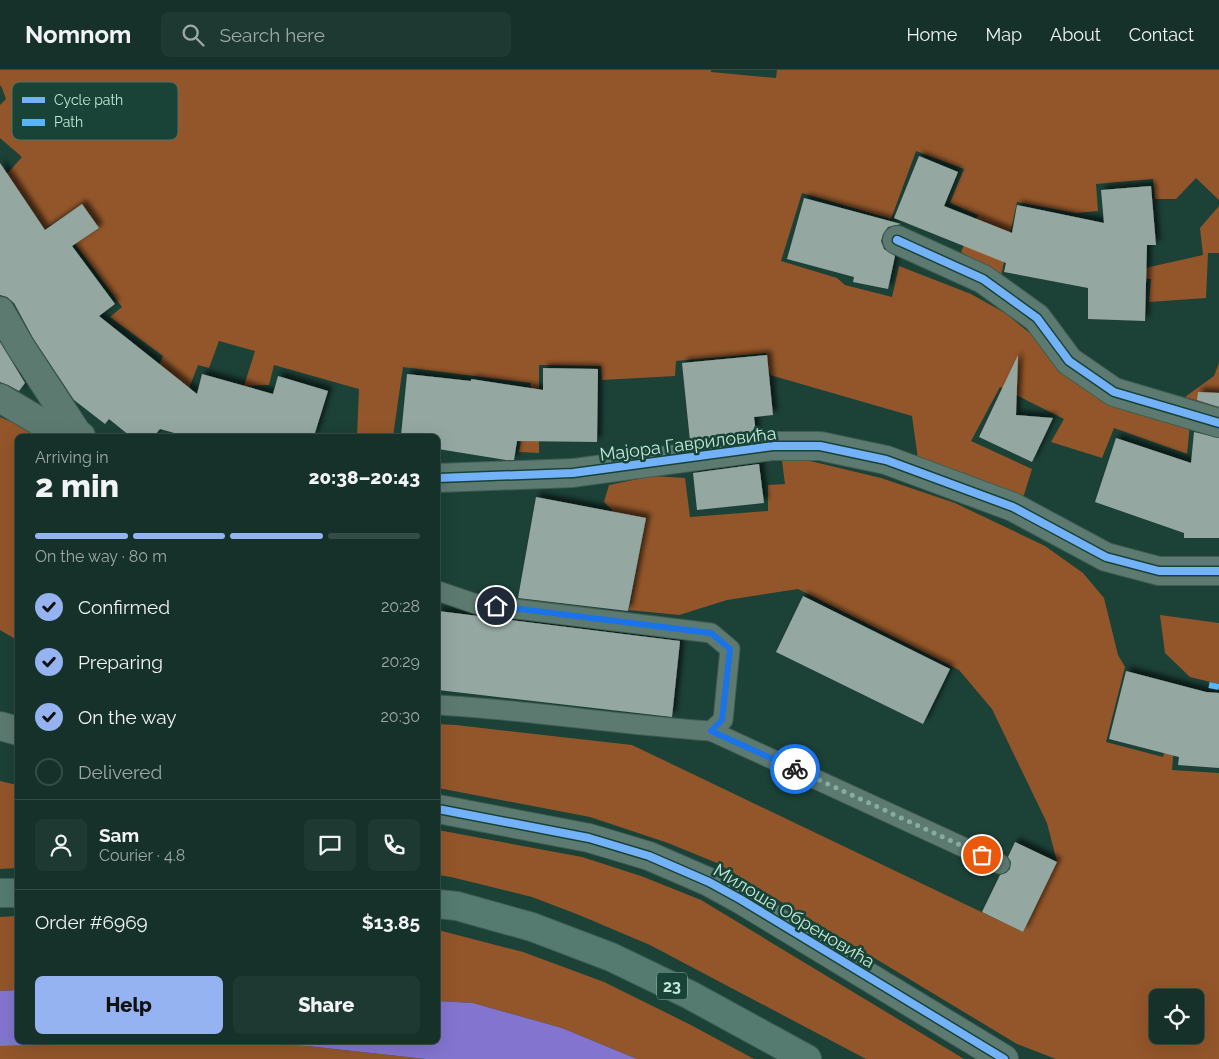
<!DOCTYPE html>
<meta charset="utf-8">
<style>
:root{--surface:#153129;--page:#1e3931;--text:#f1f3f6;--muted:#9da9a8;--line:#344c46;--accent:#95b2f1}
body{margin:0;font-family:Raleway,sans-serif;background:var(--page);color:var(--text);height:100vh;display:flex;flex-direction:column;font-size:19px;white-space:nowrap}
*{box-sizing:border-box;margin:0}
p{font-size:16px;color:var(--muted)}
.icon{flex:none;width:28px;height:28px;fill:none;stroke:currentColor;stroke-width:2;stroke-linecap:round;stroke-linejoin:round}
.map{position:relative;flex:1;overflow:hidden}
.sheet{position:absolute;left:15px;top:364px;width:425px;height:610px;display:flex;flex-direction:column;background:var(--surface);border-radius:8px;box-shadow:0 5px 20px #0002,0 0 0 1px var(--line)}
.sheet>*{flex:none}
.tools{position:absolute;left:1149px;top:919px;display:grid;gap:10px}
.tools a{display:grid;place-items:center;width:55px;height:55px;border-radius:8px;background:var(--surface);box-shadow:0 5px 20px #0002,0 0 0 1px var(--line);font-size:25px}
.pin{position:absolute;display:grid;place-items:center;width:42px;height:42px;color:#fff;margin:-21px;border:2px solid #fff;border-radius:50%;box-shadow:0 1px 5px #0007}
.courier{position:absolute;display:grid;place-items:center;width:50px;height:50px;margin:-25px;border:4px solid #1a73e8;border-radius:50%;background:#fff;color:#222;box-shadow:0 1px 6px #0007}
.head em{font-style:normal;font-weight:800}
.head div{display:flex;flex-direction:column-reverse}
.head{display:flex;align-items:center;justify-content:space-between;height:85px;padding:0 20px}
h1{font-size:32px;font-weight:800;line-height:38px}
.bar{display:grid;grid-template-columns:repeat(4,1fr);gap:8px 5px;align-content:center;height:60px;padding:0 20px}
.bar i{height:6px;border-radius:4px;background:var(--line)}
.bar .current{background:var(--accent)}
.bar p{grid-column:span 4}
.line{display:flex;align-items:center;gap:12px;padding:0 20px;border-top:1px solid var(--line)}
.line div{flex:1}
.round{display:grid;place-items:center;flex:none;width:52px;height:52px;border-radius:8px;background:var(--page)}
ol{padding:0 20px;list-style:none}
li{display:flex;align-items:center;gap:15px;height:55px}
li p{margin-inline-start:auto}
li .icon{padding:5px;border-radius:50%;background:var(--accent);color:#111;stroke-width:4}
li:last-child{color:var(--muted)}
li i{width:28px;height:28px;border:2px solid var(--line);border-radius:50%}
.button{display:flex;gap:10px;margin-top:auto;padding:10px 20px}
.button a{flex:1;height:58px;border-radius:8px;background:var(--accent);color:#111;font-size:20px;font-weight:800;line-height:58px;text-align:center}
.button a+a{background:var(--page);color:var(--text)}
header{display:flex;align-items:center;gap:30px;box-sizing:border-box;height:70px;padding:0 25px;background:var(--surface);border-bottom:1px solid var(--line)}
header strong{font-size:24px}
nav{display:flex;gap:28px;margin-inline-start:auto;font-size:18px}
.search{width:350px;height:45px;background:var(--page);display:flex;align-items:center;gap:12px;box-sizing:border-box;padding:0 18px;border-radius:8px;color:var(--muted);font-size:19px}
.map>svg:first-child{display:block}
.green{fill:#93562a;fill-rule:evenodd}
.water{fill:#8375cf}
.building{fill:#94a7a1;filter:url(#shadow)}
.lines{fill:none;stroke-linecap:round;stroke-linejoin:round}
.service-casing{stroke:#415d54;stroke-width:21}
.minor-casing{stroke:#415d54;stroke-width:30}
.tertiary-casing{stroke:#415d54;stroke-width:30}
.primary-casing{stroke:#415d54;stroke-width:30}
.service{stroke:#5d7a71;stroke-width:19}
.minor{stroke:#5d7a71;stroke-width:28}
.tertiary{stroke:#5d7a71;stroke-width:28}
.primary{stroke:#557b71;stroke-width:28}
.quiet{stroke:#56b5f8;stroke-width:6;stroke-dasharray:12 6;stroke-linecap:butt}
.cycleway-casing{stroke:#184336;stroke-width:11}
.cycleway{stroke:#73b2f8;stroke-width:8}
.done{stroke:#87ada0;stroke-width:5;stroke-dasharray:0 9}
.route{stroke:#1a73e8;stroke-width:6}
.labels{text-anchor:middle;stroke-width:5;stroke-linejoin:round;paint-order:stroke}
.shield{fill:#184336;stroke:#8eb6a7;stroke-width:1}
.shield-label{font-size:16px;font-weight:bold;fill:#c1e7d8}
.street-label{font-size:18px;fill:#c1e7d8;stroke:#184336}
.key{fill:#184336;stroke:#4b7467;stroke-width:1}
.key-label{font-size:14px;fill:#c1e7d8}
</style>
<header>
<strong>Nomnom</strong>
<div class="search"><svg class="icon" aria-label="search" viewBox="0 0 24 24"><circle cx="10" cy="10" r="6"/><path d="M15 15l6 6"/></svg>Search here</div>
<nav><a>Home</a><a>Map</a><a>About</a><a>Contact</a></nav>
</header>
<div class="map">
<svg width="1219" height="989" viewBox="0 0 1219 989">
<defs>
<filter id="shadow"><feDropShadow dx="4.5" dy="-4.5" stdDeviation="2.5" flood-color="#0009"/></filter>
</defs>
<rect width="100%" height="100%" fill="#1c4137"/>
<g class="green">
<path d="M0 0H711V2L776 8 777 0H1219V130L1196 108 1176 129H1155L1153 109 1096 114 1098 141 1076 143 1017 132 1001 206 961 182 978 145 950 133 964 99 916 81 891 149 802 123 781 191 837 208 845 215 892 227 899 196 971 224 1005 243 1037 269 1190 354 1187 384 1114 358 1102 388 1051 372 1064 349 1000 317 971 371 1032 399 1023 428 918 389 912 346 770 305 766 283 676 291 675 306 602 310 601 296 539 295V383L519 382 531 313 403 297 393 366H357L359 319 274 295 269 315 244 316 255 281 219 271 209 298 198 295 185 329 155 304 163 286 110 247 122 237 75 174 99 158 82 134 45 159 22 126 0 141V112L22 87 0 68V35L6 29 2 18 0 15Z"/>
<path d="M1219 136V183H1208L1206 228 1149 232 1151 209 1105 207 1203 185 1200 158Z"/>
<path d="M1219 293V337L1185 327 1214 306Z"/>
<path d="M0 347 43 366H18L17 570 0 560Z"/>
<path d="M806 390 881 408 955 433 1045 476 1083 503 1104 528 1118 585 1125 597 1106 672 1163 687 1178 626 1172 700 1219 703V989H1056L1017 974 717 793 668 773 590 747 438 718V654L456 655 632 675 1023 862 1057 792 1047 753 992 639 959 600 798 519 727 530 679 545 629 540 646 448 614 442 604 432 609 415 653 406 685 408 690 447 768 441V415L785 414 782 391ZM1158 928H1195V965H1158Z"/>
<path d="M1160 545 1219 553V614L1190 607 1165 583Z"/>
<path d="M0 711 17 715V798L0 799Z"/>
<path d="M438 760 582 787 641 806 701 830 964 989H866L650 875 579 845 532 827 451 807 438 805Z"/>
<path d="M17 846V920L0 921V847Z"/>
<path d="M438 860 523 882 604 912 689 954 754 989H637L562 958 473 933 438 931Z"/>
<path d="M212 972 307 976 426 989H0V976Z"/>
</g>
<path class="water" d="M17 920 18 971H438V931L473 933 562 958 637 989H426L307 976 212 972 0 976V921Z"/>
<g class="building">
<path d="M919 86 958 102 944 136 1012 163 1017 135 1104 153 1101 120 1151 116 1156 175H1147L1145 251 1088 249V218L1004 202 1006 193 894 148Z"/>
<path d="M0 93 45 160 82 134 99 158 72 176 115 234 99 246 197 324 202 304 273 324 278 306 328 321 314 366H185L160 359 154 366H130L109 349 105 354 74 330 33 268 14 233 7 227 0 225Z"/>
<path d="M804 128 901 154 888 157 883 164 881 171 884 179 895 186 888 219 853 212 854 207 787 189Z"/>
<path d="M0 272 25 313 19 321 8 315 0 312Z"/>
<path d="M767 285 773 345 754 347 756 363 690 371 682 293Z"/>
<path d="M1018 285 1016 345 1053 348 1032 392 979 367Z"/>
<path d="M543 298 598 299 597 372 517 371 514 390H506L438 379V366H401L407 304 471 311V309L543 320Z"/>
<path d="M1198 322 1219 323V337L1197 330Z"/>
<path d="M1194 362 1219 368V468H1184V463L1095 432 1116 368 1191 393Z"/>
<path d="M759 394 764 433 697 440 693 403Z"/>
<path d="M536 427 646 448 628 541 518 528Z"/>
<path d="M803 526 950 599 923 654 776 582Z"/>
<path d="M438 541 680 571 672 647 438 620Z"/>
<path d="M1126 601 1206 622 1219 623V698L1178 695 1179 687 1109 669Z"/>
<path d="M1015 772 1057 792 1023 862 982 842 1000 805 1006 803 1010 799 1011 792 1008 787Z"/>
</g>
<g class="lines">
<g class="service-casing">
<g id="service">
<path d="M438 521 476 534 711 563 730 579 723 650 711 661C619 655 529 640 438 635"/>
<path d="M711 661 1000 794"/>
</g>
</g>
<g class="minor-casing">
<g id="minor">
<path d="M897 170 983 209 1037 248 1069 291 1114 322 1219 353"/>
<path d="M0 241 20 276 79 366"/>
<path d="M0 328 44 354 81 366"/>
<path d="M438 408 573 403 773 376H820L886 390 1013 437 1106 487 1159 501H1219"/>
</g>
</g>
<g class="tertiary-casing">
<g id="tertiary">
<path d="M0 656 18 661"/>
<path d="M438 739 589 768 649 786 709 812 740 829 1004 989"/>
</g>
</g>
<g class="primary-casing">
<g id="primary">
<path d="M0 823H18"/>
<path d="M438 834 457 836 532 857 611 887 690 925 807 989"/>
</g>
</g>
<use href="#service" class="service"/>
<use href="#minor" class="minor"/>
<use href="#tertiary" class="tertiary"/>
<use href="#primary" class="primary"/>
<path class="quiet" d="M1209 615 1219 617"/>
<g class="cycleway-casing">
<g id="cycleway">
<path d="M897 170 983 209 1037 248 1069 291 1114 322 1219 353"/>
<path d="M438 408 573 403 773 376H820L886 390 1013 437 1106 487 1159 501H1219"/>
<path d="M438 739 589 768 649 786 709 812 740 829 1004 989"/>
</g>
</g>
<use href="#cycleway" class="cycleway"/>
</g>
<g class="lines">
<path class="done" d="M795 699 982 785"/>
<path class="route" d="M496 536 711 563 730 579 722 650 711 661 795 699"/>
</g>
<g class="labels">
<rect class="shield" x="657" y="902.5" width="30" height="27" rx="4"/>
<g class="shield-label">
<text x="672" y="922">23</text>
</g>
<g class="street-label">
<text transform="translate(688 374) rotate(-7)" y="6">Мајора Гавриловића</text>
<text transform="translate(794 846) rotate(31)" y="6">Милоша Обреновића</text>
</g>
</g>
<rect x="12" y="12" width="166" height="58" rx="8" class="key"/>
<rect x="22" y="27" width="23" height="6" fill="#73b2f8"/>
<rect x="22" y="49" width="23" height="7" fill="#56b5f8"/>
<g class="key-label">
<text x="54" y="35">Cycle path</text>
<text x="54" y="57">Path</text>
</g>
</svg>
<div class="tools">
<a><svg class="icon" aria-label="locate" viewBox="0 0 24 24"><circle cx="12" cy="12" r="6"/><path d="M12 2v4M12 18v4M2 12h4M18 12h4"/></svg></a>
</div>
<div class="pin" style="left:982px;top:785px;background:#ea580c"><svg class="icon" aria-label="bag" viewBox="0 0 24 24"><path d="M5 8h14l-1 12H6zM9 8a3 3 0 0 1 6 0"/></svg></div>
<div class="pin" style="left:496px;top:536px;background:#1f2937"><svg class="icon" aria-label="home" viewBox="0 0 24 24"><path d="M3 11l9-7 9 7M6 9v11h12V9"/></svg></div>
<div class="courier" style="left:795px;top:699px"><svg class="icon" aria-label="bike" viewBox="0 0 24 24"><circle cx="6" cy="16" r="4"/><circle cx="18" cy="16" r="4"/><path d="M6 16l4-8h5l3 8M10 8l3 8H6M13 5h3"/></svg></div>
<section class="sheet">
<div class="head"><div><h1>2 min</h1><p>Arriving in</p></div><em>20:38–20:43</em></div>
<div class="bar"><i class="current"></i><i class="current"></i><i class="current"></i><i></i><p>On the way · 80 m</p></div>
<ol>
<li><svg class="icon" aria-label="check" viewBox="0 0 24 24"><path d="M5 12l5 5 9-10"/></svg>Confirmed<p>20:28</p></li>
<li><svg class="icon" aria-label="check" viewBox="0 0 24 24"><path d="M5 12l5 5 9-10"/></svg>Preparing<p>20:29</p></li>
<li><svg class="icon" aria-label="check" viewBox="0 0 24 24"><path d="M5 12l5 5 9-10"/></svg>On the way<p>20:30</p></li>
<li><i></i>Delivered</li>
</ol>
<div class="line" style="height:90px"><a class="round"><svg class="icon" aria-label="person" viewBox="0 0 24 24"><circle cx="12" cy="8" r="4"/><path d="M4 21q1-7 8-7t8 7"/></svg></a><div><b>Sam</b><p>Courier · 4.8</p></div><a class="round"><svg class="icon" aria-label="chat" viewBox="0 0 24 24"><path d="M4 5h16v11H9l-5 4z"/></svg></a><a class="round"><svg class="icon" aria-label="phone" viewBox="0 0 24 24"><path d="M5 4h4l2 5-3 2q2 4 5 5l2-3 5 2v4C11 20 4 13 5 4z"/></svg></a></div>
<div class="line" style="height:65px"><div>Order #6969</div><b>$13.85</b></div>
<div class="button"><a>Help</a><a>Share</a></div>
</section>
</div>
